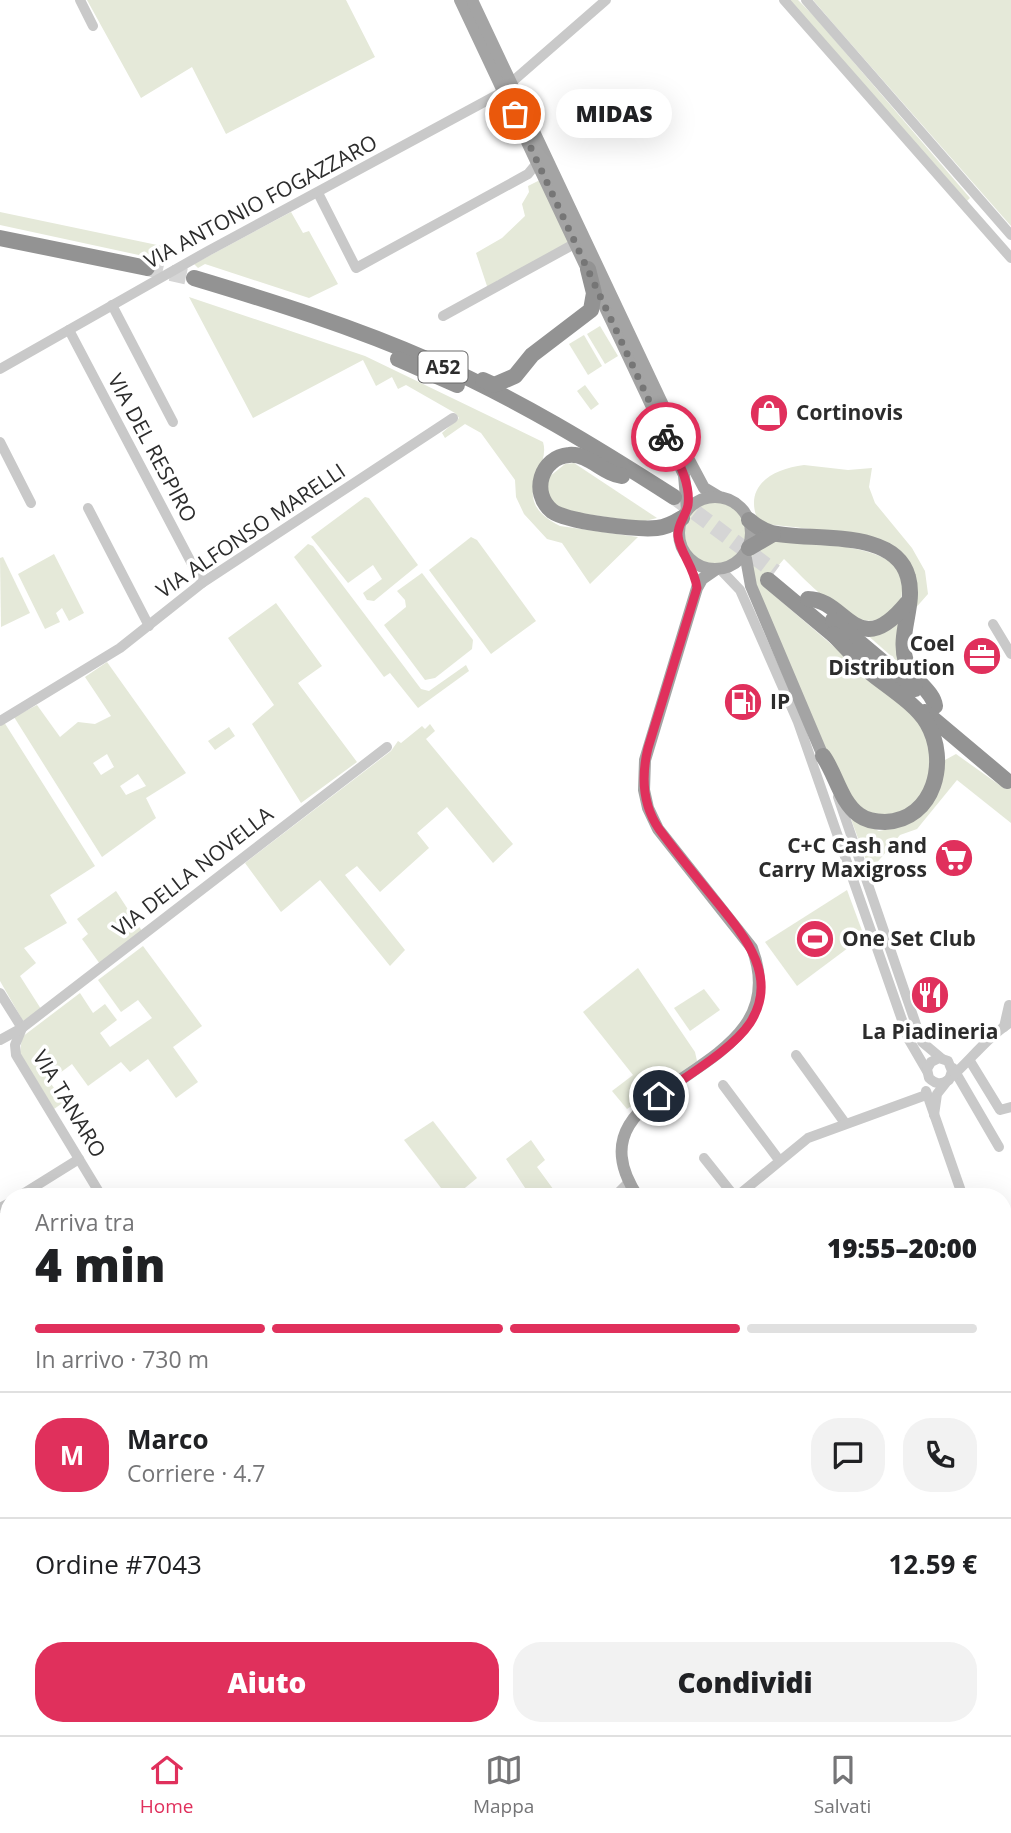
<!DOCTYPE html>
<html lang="it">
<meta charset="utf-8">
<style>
:root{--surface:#fff;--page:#f2f2f2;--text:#202124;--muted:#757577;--line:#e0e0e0;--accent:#e0305c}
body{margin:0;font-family:"Open Sans",sans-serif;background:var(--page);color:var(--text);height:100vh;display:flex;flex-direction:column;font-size:26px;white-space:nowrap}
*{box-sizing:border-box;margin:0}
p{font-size:23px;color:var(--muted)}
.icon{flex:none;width:38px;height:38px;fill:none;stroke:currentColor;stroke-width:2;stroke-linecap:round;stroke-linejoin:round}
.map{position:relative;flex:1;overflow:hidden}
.sheet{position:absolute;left:0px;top:1188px;width:1012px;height:548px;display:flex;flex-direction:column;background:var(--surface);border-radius:28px 28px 0 0;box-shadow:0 7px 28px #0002}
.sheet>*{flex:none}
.pin{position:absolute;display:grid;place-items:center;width:60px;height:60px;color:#fff;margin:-30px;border:4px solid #fff;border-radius:50%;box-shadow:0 2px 7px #0007}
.courier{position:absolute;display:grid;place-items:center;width:70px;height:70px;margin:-35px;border:5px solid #e0305c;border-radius:50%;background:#fff;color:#222;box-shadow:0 2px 9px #0007}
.bubble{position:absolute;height:49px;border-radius:24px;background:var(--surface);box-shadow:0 7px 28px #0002;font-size:23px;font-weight:800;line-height:49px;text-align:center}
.summary em{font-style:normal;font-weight:800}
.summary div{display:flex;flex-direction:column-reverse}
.summary{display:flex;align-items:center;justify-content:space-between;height:119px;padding:0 35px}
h1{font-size:46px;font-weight:800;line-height:52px}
.bar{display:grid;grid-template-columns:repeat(4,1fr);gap:10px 7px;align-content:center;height:84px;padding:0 35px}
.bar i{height:9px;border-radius:5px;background:var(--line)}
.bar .active{background:var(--accent)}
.bar p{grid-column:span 4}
.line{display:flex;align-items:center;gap:18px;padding:0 35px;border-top:2px solid var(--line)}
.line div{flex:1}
.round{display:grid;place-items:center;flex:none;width:74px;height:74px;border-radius:28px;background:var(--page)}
.cta{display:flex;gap:14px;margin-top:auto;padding:14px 35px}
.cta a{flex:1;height:80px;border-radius:28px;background:var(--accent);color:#fff;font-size:28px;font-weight:800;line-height:80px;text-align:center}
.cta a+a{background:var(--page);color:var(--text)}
.menu{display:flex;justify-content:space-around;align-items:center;height:98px;border-top:2px solid var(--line);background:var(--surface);font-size:19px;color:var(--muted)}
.menu a{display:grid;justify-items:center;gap:4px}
.menu .active{color:var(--accent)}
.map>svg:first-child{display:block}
.green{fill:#e5e9d9;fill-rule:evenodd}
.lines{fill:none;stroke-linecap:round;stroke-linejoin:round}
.highway-tunnel{stroke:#d5d5d5;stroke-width:16;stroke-dasharray:16 8;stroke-linecap:butt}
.minor{stroke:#c9c9c9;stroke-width:10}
.major{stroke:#a4a4a4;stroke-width:12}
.highway{stroke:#939393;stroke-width:16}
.done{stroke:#767676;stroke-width:7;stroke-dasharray:0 12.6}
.route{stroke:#e0305c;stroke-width:9}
.labels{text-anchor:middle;stroke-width:7;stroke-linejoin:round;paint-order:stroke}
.shield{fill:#fff;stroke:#6b6b6b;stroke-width:2}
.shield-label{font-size:19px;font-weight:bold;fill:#2c2c2c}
.street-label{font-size:21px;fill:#2c2c2c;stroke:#fff}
.poi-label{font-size:21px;font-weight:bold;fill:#2c2c2c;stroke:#fff;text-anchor:start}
</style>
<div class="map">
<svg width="1011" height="1735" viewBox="0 0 1011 1735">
<rect width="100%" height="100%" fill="#fff"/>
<g class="green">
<path d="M87 0H346L375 57 226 134 192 67 141 98Z"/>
<path d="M788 0H798L815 17 970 198 967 201Z"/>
<path d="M813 0H1011V226L837 28Z"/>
<path d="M540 180 569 242 500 283 498 280 488 289 476 253 502 238 525 216 522 204 529 192 528 186Z"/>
<path d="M0 212 162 246 148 257 0 225Z"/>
<path d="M291 212 303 233 309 231 338 284 309 298 205 264 198 268 194 264Z"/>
<path d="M189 297 365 356 543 442C552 470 505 498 560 526L638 537 590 584 562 543 547 539 524 514 516 497 515 480 481 433 465 424 445 438 442 433 459 418 455 413 406 385 398 389 392 377 376 386 363 360 253 418Z"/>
<path d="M600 326 618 356 605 364 587 334Z"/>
<path d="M584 335 602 366 588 375 569 344Z"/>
<path d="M585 385 599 404 591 410 577 391Z"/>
<path d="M574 463 657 518 641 522 558 510 546 495 549 477 565 464Z"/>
<path d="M804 465 848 470 872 468 869 487 875 503 912 548 925 571 928 594 913 611C911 595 912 571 905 557 892 532 788 528 759 523 742 487 771 469 804 465Z"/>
<path d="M365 497 369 498 418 565 374 601 367 600 363 593 382 579 373 565 348 583 311 537Z"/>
<circle cx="715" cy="533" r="33"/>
<path d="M471 537 477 540 536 621 491 654 429 570Z"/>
<path d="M773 539C802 543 877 544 896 567 903 575 903 589 901 599 895 605 889 614 881 618 853 634 802 576 784 559L762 585 922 722 931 739V777L918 801 895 816 861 812 844 789C829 755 746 584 751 560 753 548 762 543 773 539Z"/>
<path d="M308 544 313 546 421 689 429 691 466 665 469 671 418 708 390 673 384 677 294 557Z"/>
<path d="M54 554 84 613 69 621 62 608 56 613 60 622 45 629 18 574Z"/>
<path d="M3 557 30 613 1 627 0 558Z"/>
<path d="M422 573 473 640 472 649 435 678 425 680 384 625 406 607 405 600 397 591Z"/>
<path d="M276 603 322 666 298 683 357 762 301 803 252 724 274 705 228 638Z"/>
<path d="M900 618 898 662 865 633Z"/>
<path d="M107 662 186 773 146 798 156 818 102 857 14 717 37 705 60 737 78 722 95 724 111 716 85 677ZM107 754 114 767 101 775 93 763ZM138 774 146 786 126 795 120 786Z"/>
<path d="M4 722 95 866 50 895 67 923 24 948 36 963 20 976 41 1009 23 1021 0 981V724Z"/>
<path d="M430 724 435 731 426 739 513 844 493 863 447 807 417 833 429 848 380 892 357 866 345 875 405 950 390 966 320 880 281 912 245 863 391 751 398 741 401 743 422 726 425 729Z"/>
<path d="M229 727 235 736 215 750 208 741Z"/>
<path d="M956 754 1005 789 1011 783V823L957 780 917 829 900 835 870 871 851 819 879 831 899 827 940 786 945 760Z"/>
<path d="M847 890 864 936 797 986 765 942Z"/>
<path d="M116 891 142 931 100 964 82 939 88 934 77 919Z"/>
<path d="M143 946 202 1026 173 1047 198 1082 176 1098 148 1059 130 1072 121 1062 88 1086 72 1064 49 1081 64 1102 54 1109 20 1053 22 1037 80 993 93 1013 105 1004 117 1020 100 1033 110 1047 152 1018 138 1000 121 1012 98 980Z"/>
<path d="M638 968 695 1052 697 1061 627 1109 612 1091 633 1075 583 1012Z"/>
<path d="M704 989 720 1010 690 1031 674 1008Z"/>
<path d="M433 1121 477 1178 454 1197H448L404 1140Z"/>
<path d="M531 1140 545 1160 537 1167 559 1197H531L506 1159Z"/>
<path d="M1003 1386 1011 1423 1003 1425Z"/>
<path d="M1011 1680V1735H1000Z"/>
<path d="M628 1727H695L702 1735H621Z"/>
</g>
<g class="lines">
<g class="highway-tunnel">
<path d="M147 268 194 278"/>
<path d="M676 498 775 572"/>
</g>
<g class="minor">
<path d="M80 0 93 26"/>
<path d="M784 0 1011 258"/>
<path d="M806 0 1011 235"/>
<path d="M318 193 356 268 528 174 538 162"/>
<path d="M112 305 173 422"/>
<path d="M443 316 576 243"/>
<path d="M69 330 202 583"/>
<path d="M0 369 208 251 497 95 606 0"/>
<path d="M0 442 31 503"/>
<path d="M88 508 149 626"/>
<path d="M720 569 740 590 798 722 909 1040 927 1071"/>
<path d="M993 624 1011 654"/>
<path d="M0 721 120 648 202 583 453 418"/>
<path d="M838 797 922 1042 941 1058"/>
<path d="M0 993 22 1028"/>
<path d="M1004 1027 1009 1005"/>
<path d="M22 1028 15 1045 16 1055 102 1197"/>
<path d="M0 1040 22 1028 387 747"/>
<path d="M796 1055 845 1123"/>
<path d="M970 1061 1000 1110 1011 1107"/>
<path d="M953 1068 999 1147"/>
<path d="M949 1080 952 1071 948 1061 939 1058 931 1062 927 1069 929 1078C935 1084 941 1085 948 1080 969 1062 987 1037 1011 1022"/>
<path d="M723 1085 779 1160"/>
<path d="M926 1091 963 1197"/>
<path d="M934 1115 937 1094 948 1080"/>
<path d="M704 1158 735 1197"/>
<path d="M18 1197 79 1159"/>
<path d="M614 1197 628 1183"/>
<path d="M736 1197 808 1138 926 1095"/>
<path d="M0 1208 9 1203"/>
<path d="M0 1250 9 1263"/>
<path d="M1003 1299 1011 1292"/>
<path d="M0 1322 9 1315"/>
<path d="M1003 1354 1011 1384"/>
<path d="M0 1578 9 1583"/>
<path d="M1003 1580 1011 1573"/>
<path d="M0 1610 9 1602"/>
<path d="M1003 1693 1008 1665"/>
<path d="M139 1727 146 1735"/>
<path d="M219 1727 226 1735"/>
<path d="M486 1727 494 1735"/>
<path d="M531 1727 539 1735"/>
<path d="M615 1735 621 1727"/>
<path d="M959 1735 966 1727"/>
</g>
<g class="major">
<path d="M460 0 684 475 687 510"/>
<path d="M472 0 688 458 704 488 719 497"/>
<circle cx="715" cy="533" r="36"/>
<path d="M745 553 751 586 823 756"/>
<path d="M638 1197C557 1075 803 1083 752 948L658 829 648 808 644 790 645 760 697 588 702 579 715 570"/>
<path d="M315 1735 325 1727"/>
</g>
<g class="highway">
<path d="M0 238 147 268"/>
<path d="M194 278C274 302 354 327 431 361 516 398 596 447 674 497"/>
<path d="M398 359 457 385"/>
<path d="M483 380 494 385 515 376 532 355 591 310 594 293 588 269"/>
<path d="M622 476C604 474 588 453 569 455 541 457 530 493 552 511 567 522 638 530 657 528 667 527 674 523 682 518"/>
<path d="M749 520C756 526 763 531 772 533 809 542 895 527 908 577 916 605 897 634 906 662 911 680 933 690 935 706"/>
<path d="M749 548 773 534"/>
<path d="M768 580 841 641"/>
<path d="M808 599C846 599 857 664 907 603"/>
<path d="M833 620 915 689"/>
<path d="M925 712 1007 781"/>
<path d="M823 756C836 774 840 801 859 815 867 821 876 822 885 822 935 820 949 760 927 723 916 704 888 687 871 673 857 661 846 647 833 634"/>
</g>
</g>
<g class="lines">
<path class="done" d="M515 114 666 437"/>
<path class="route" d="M659 1096C686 1076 732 1050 750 1023 781 975 741 932 712 896 694 874 676 852 659 829 642 804 641 777 648 748L697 588C694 566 680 553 678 536 677 524 686 516 688 505 691 481 676 458 666 437"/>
</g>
<defs>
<g id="shop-disc" transform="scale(2.0125)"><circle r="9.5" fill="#e0305c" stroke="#fff"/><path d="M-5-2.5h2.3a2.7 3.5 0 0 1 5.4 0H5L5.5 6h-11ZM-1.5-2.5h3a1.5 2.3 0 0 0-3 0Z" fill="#fff"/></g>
<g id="office-disc" transform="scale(2.0125)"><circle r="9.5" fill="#e0305c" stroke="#fff"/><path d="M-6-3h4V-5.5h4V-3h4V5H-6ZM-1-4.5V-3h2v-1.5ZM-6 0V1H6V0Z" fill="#fff"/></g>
<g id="fuel-disc" transform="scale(2.0125)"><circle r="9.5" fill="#e0305c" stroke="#fff"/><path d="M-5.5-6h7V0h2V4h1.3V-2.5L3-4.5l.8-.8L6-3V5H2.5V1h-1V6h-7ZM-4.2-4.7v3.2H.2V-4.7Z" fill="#fff"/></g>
<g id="supermarket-disc" transform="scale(2.0125)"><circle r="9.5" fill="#e0305c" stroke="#fff"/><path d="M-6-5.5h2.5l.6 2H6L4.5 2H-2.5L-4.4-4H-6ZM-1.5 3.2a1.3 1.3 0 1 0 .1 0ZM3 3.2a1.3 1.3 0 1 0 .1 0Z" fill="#fff"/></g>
<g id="stadium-disc" transform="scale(2.0125)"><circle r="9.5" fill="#e0305c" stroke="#fff"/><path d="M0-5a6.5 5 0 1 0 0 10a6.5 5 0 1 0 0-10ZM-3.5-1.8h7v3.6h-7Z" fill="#fff"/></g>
<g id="restaurant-disc" transform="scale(2.0125)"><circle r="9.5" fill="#e0305c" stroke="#fff"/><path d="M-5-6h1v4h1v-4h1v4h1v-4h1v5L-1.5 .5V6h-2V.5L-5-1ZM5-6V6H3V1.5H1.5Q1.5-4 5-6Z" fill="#fff"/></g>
</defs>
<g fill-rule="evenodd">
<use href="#shop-disc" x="769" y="413"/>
<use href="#office-disc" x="982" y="656"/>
<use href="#fuel-disc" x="743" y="702"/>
<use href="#supermarket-disc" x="954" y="858"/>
<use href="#stadium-disc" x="815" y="939"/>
<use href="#restaurant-disc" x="930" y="995"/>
</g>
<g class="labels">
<rect class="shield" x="418.5" y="351.5" width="49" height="31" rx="5"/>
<g class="shield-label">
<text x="443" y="374">A52</text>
</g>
<g class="street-label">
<text transform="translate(261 202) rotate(-28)" y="7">VIA ANTONIO FOGAZZARO</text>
<text transform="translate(152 448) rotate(62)" y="7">VIA DEL RESPIRO</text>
<text transform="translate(251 531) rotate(-34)" y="7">VIA ALFONSO MARELLI</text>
<text transform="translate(193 872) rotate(-38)" y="7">VIA DELLA NOVELLA</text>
<text transform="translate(69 1104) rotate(59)" y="7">VIA TANARO</text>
</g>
<g class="poi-label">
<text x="796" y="420">Cortinovis</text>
<text x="955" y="651" text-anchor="end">Coel<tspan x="955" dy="24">Distribution</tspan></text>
<text x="770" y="709">IP</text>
<text x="927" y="853" text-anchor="end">C+C Cash and<tspan x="927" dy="24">Carry Maxigross</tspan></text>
<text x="842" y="946">One Set Club</text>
<text x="930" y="1039" text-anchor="middle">La Piadineria</text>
</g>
</g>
</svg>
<div class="pin" style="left:515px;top:114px;background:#ea580c"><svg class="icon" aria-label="bag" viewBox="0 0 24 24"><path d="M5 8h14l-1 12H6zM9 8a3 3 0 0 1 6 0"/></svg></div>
<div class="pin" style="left:659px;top:1096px;background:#1f2937"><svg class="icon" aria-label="home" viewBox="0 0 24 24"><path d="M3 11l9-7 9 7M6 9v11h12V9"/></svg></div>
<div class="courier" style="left:666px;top:437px"><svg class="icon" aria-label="bike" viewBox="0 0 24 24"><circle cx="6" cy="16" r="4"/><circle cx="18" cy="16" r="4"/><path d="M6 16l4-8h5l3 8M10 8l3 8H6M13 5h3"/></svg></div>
<div class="bubble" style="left:556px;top:89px;width:116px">MIDAS</div>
<section class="sheet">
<div class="summary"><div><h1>4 min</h1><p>Arriva tra</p></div><em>19:55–20:00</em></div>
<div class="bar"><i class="active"></i><i class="active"></i><i class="active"></i><i></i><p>In arrivo · 730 m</p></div>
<div class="line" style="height:126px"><b class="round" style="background:var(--accent);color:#fff">M</b><div><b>Marco</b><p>Corriere · 4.7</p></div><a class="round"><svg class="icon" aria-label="chat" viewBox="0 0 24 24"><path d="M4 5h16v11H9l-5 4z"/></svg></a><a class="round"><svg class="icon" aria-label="phone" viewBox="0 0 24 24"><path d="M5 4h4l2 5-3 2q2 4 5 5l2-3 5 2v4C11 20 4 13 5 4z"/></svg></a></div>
<div class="line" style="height:91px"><div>Ordine #7043</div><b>12.59 €</b></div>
<div class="cta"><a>Aiuto</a><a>Condividi</a></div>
</section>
</div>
<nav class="menu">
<a class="active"><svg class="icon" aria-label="home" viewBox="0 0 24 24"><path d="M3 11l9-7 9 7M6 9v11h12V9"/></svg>Home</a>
<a><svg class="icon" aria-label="map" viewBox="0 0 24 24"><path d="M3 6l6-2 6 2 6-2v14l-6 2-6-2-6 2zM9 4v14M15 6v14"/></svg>Mappa</a>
<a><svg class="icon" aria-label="saved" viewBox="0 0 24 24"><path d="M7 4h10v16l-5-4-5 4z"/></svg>Salvati</a>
</nav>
